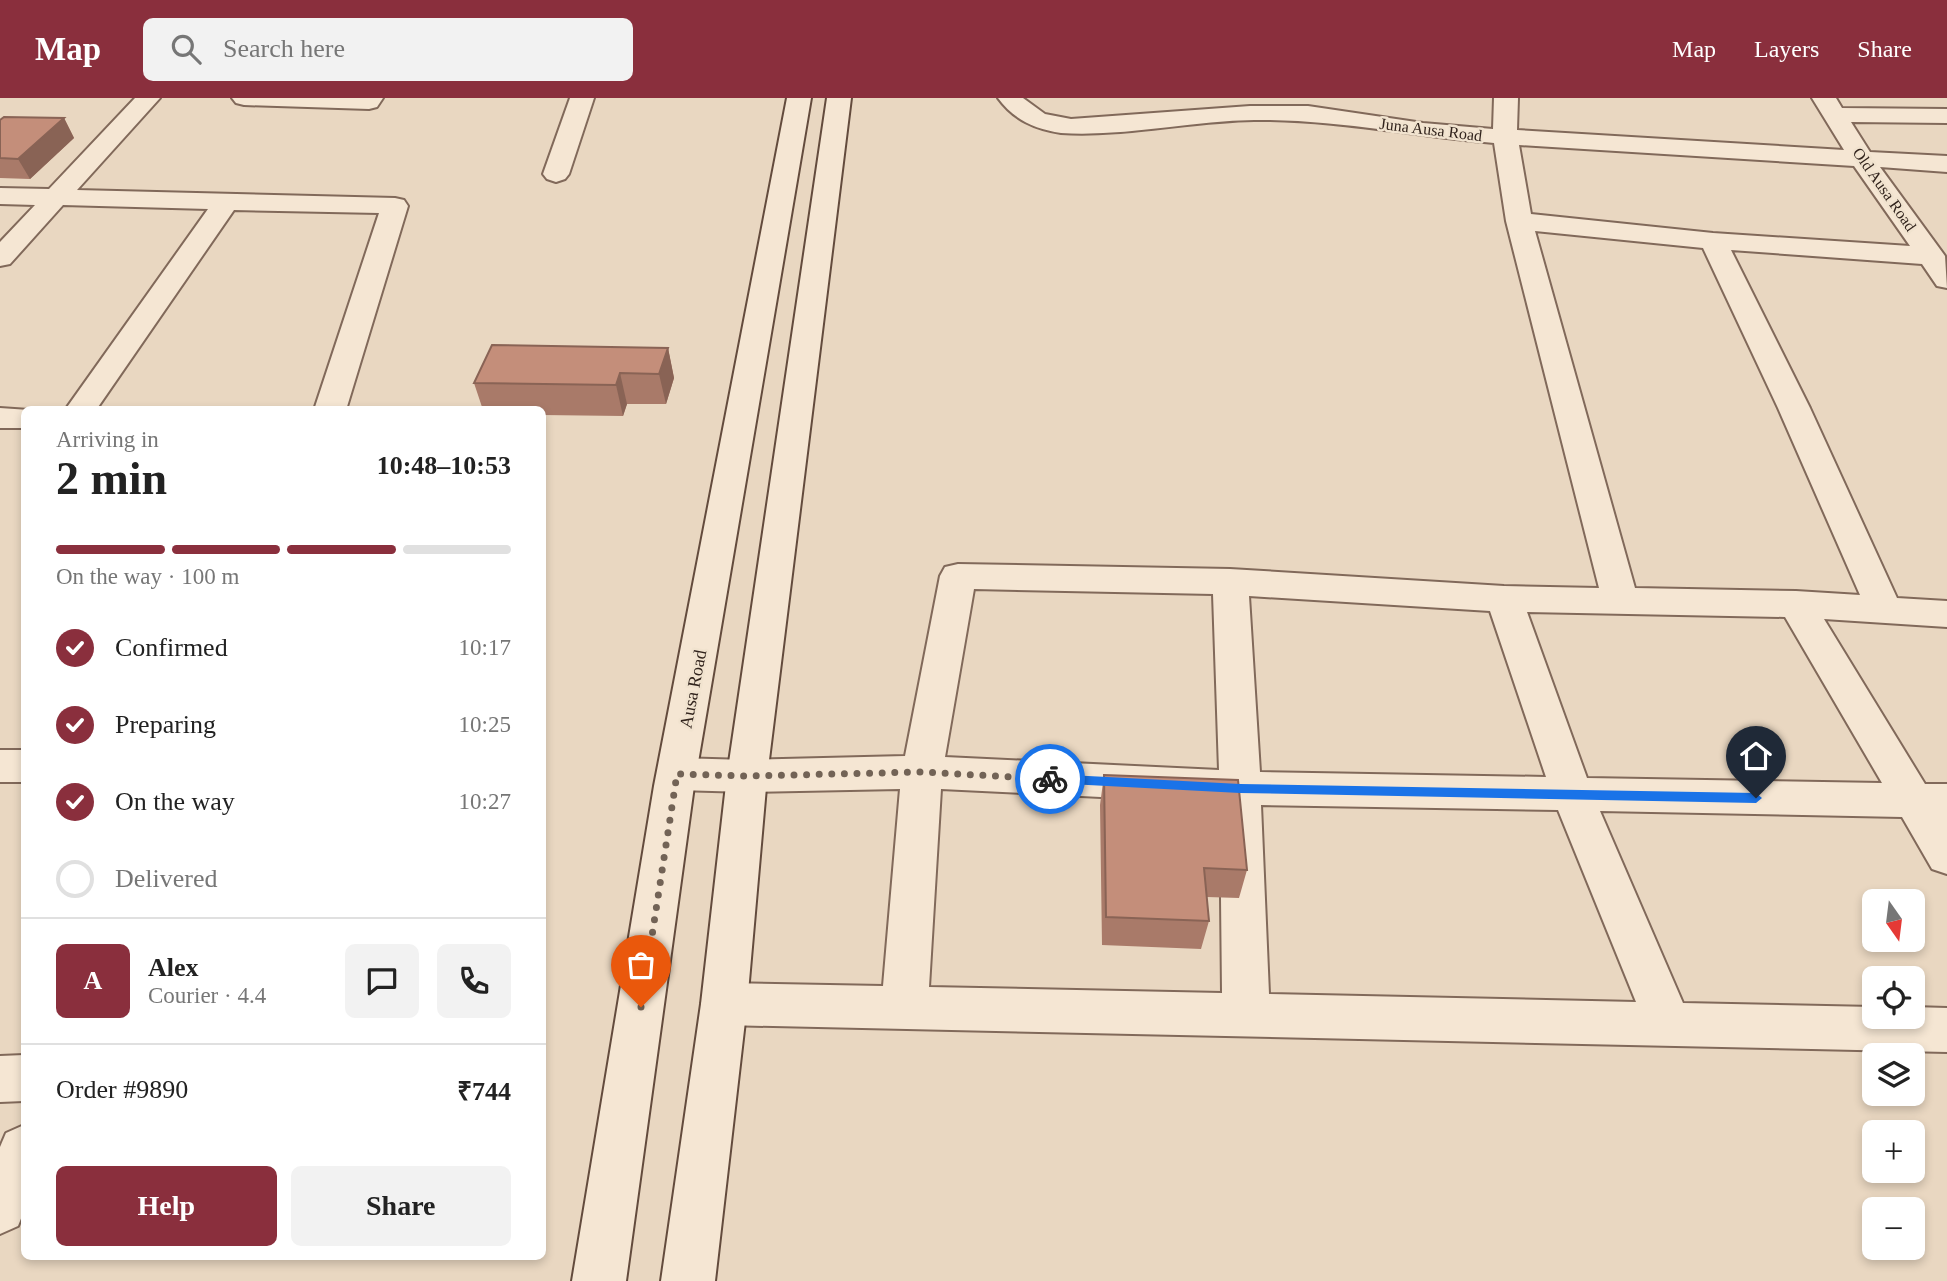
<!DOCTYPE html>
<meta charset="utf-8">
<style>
:root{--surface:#fff;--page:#f2f2f2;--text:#222;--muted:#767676;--line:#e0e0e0;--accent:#8a2f3d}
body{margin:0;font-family:"Times New Roman",serif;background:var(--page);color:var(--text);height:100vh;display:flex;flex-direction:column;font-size:26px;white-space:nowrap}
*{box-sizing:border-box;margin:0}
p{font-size:23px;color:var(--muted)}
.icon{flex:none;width:38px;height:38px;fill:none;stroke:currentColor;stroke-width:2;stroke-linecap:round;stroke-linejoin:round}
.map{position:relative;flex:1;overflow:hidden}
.details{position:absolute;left:21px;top:308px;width:525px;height:854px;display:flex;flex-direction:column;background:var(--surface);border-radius:10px;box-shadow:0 4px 10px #0003}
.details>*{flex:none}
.needle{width:46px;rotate:166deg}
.buttons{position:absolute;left:1862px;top:791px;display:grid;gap:14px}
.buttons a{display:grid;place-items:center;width:63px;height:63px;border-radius:10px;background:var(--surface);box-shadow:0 4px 10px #0003;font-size:35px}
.pin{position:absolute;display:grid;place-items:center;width:60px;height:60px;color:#fff;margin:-72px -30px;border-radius:50% 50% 50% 0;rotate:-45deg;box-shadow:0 0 7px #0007}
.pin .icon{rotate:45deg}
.courier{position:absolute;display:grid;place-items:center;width:70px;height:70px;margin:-35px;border:5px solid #1a73e8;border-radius:50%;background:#fff;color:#222;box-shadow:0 2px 9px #0007}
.overview em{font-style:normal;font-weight:700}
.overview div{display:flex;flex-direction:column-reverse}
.overview{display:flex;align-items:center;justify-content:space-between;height:119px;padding:0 35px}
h1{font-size:46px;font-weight:700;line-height:52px}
.bar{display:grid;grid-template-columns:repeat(4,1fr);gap:10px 7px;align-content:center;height:84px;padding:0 35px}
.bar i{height:9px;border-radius:5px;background:var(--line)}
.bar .selected{background:var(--accent)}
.bar p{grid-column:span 4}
.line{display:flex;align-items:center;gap:18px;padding:0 35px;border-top:2px solid var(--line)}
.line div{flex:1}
.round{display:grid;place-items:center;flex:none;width:74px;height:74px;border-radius:10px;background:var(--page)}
ol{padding:0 35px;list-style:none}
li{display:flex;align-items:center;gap:21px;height:77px}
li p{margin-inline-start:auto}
li .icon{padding:7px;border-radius:50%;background:var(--accent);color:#fff;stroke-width:4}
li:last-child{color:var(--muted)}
li i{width:38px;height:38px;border:4px solid var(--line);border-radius:50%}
.primary-button{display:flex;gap:14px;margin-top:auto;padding:14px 35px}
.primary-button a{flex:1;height:80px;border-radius:10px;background:var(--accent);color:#fff;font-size:28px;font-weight:700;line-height:80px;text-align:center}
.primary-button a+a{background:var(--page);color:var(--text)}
header{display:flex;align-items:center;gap:42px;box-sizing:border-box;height:98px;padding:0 35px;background:var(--accent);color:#fff}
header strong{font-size:33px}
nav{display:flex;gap:38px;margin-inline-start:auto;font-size:24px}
.search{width:490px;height:63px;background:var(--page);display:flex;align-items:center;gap:18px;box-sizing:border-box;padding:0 24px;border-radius:10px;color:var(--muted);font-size:26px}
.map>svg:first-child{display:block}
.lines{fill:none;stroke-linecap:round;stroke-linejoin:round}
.minor-casing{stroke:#81695a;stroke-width:4}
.secondary-casing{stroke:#634b3d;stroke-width:4}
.minor{fill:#f5e6d3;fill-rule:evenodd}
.secondary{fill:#f5e6d3;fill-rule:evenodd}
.wall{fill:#a97a69}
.shaded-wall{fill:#896355}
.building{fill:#c48e7a;stroke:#896355;stroke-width:2}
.route{fill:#1a73e8}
.done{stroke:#726356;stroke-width:7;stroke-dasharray:0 12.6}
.labels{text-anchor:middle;stroke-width:5;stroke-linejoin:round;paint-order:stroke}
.far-street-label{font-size:16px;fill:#32241d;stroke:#f1e3cf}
.street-label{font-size:18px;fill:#32241d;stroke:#f1e3cf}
</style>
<header>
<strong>Map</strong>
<div class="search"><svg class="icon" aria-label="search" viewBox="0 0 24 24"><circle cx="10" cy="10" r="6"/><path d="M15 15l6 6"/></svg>Search here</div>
<nav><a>Map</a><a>Layers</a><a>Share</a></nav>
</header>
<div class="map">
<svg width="1947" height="1183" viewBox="0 0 1947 1183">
<rect width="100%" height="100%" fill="#e9d7c1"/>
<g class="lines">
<g class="minor-casing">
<g id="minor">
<path d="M135 0H160L77 92 395 100 404 102 408 108 346 312H314L379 115 234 112 96 312H65L208 111 63 107 10 166 0 168V144L35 107 0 106V90L49 91Z"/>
<path d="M232 0H383L377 9 369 11 244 7 236 5Z"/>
<path d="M570 0H594L569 76 565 81 556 84 547 81 543 76Z"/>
<path d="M998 0H1023L1045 16 1071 21 1250 8H1308L1423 25 1493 31 1494 0H1518L1517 32 1844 52 1812 0H1836L1842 10 1947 11V25L1851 24 1870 54 1947 58V74L1880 69 1945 158 1947 190 1937 188 1922 166 1731 152 1810 310 1897 500 1947 503V529L1824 521 1925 686H1947V776L1932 771 1902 719 1600 713 1683 905 1874 909V919H1913V909L1947 910V954L724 927 708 921 701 906 708 891 724 885 883 888 900 691 747 694 677 692 663 687 657 676 663 665 677 660 747 662 905 658 940 478 945 469 958 466 1230 471 1504 488 1599 490 1506 123 1494 45C1414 38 1334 21 1254 22 1190 23 1124 39 1061 35 1035 31 1014 22 998 0ZM1519 47 1854 68 1910 148 1713 135 1531 116ZM1535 133 1703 150 1778 310 1860 497 1796 493 1635 490ZM974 491 1213 496 1219 672 945 659ZM1249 498 1490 513 1546 679 1260 674ZM1527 514 1785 519 1882 685 1587 680ZM941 691 1220 705 1222 895 929 889ZM1261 707 1558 712 1636 904 1269 896Z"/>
<path d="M0 310 29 312H24V330H0Z"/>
<rect x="0" y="652" width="24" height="32"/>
<path d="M24 957V1003L0 1004V958Z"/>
<path d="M24 1027V1113L18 1128 0 1136V1049L6 1035Z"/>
</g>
</g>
<g class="secondary-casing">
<g id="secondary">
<path d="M787 0H811L694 688 626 1183H572L654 688Z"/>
<path d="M827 0H851L767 678 747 906 715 1183H661L701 906 727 678Z"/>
</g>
</g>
<use href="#minor" class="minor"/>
<use href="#secondary" class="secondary"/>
</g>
<g class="wall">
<path d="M64 20 74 40 30 81 0 80V22Z"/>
<path d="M668 250 674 280 666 306H627L623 318 542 317V312H483L474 285Z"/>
<path d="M1104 677 1247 772 1239 800 1207 799 1209 823 1201 851 1102 847 1100 707Z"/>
</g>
<g class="shaded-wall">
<path d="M64 20 74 40 30 81 18 61Z"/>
<path d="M668 250 674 280 666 306 659 276Z"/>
<path d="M620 275 627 306 623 318 616 287Z"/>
</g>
<g class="building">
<path d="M4 19 64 20 18 61 0 60V22Z"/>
<path d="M492 247 668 250 659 276 620 275 616 287 474 285Z"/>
<path d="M1104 677 1238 682 1247 772 1204 770 1209 823 1106 819Z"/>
</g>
<path class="route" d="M1050 676 1240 686 1756 695 1762 700 1756 705 1240 695 1050 685 1044 681Z"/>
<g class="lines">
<path class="done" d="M641 909 677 676 747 678 922 674 1050 681"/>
</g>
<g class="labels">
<g class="far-street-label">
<text transform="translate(1431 31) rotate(7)" y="6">Juna Ausa Road</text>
<text transform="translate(1885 91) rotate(55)" y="6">Old Ausa Road</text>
</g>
<g class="street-label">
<text transform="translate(693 591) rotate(-79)" y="6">Ausa Road</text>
</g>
</g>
</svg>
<div class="buttons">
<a><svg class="needle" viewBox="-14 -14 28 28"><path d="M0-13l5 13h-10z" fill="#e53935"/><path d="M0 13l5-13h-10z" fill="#767676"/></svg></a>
<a><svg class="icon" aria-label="locate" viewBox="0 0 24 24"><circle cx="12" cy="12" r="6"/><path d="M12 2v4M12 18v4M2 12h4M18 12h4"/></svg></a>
<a><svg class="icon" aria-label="layers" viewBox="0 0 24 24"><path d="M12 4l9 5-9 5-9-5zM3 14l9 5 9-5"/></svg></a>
<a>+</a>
<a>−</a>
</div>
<div class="pin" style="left:641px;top:909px;background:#ea580c"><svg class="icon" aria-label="bag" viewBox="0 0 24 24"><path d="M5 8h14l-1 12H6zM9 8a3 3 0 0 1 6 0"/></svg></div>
<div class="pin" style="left:1756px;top:700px;background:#1f2937"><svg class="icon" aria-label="home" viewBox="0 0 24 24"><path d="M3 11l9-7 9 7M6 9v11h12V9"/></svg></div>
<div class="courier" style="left:1050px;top:681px"><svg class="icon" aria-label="bike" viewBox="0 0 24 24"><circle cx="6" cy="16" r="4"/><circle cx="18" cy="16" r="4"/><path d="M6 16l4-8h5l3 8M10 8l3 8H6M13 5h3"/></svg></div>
<section class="details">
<div class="overview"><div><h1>2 min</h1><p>Arriving in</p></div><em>10:48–10:53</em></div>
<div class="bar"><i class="selected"></i><i class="selected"></i><i class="selected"></i><i></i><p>On the way · 100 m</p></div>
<ol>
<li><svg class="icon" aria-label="check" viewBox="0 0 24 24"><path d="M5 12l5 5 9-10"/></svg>Confirmed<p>10:17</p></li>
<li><svg class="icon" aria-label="check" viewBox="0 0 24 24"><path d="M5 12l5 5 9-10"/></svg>Preparing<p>10:25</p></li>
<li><svg class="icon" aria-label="check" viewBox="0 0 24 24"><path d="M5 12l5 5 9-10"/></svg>On the way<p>10:27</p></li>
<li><i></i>Delivered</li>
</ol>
<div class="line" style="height:126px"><b class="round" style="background:var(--accent);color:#fff">A</b><div><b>Alex</b><p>Courier · 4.4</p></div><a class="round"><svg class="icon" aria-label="chat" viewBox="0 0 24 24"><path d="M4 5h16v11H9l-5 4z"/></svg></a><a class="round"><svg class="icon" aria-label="phone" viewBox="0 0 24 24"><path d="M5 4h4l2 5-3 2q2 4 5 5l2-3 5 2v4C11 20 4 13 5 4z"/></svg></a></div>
<div class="line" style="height:91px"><div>Order #9890</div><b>₹744</b></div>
<div class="primary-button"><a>Help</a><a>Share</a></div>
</section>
</div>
